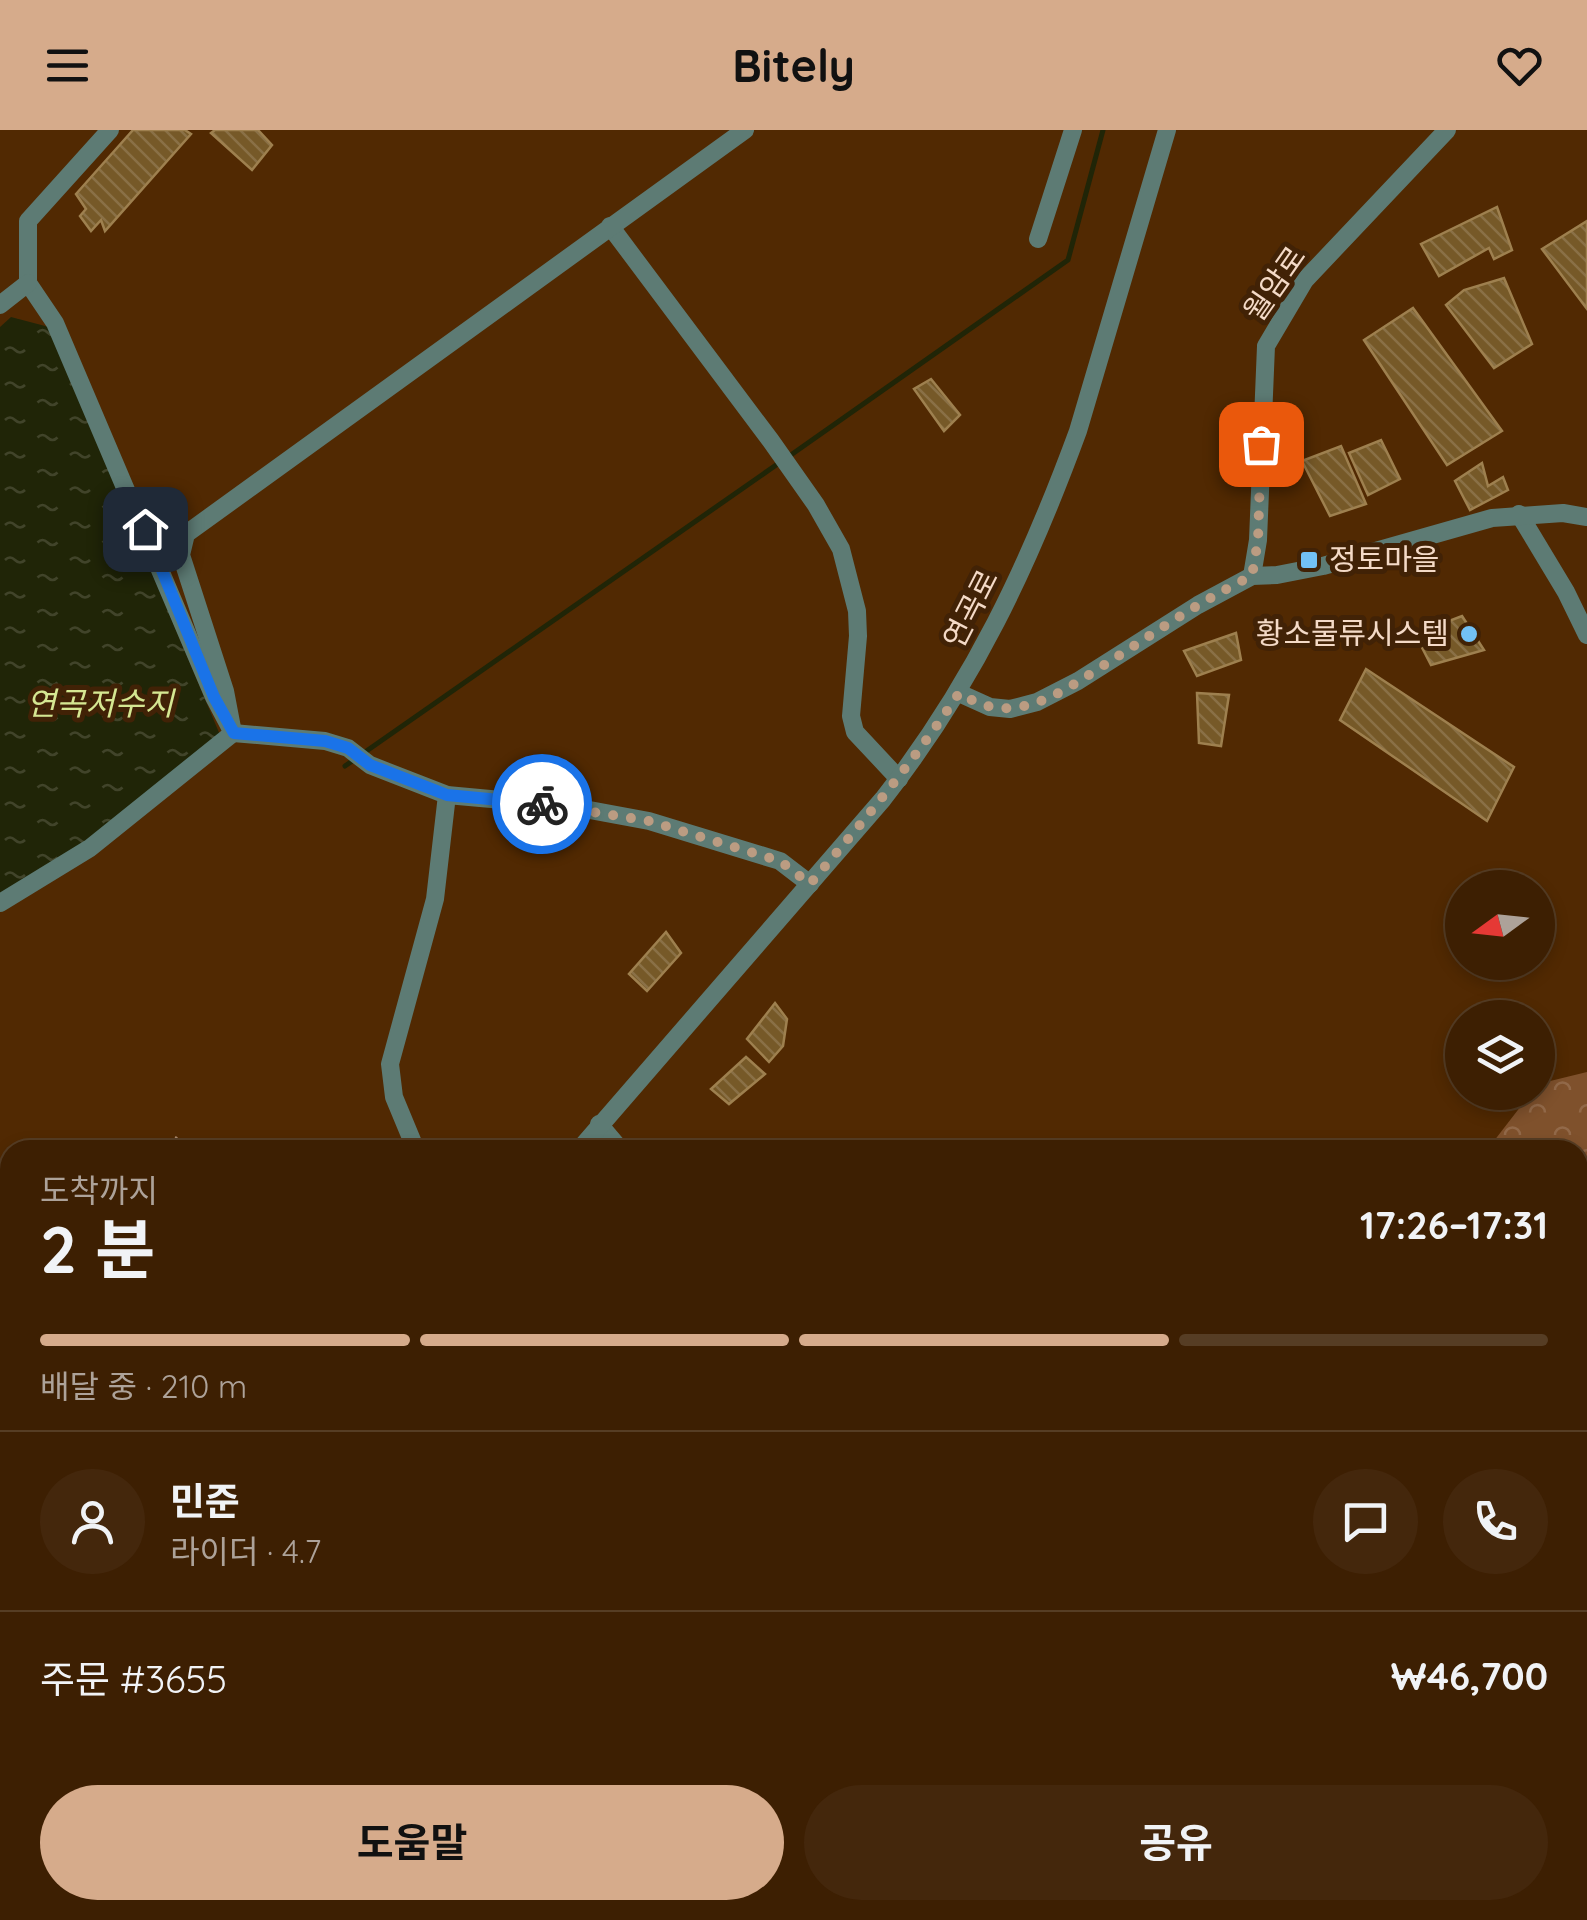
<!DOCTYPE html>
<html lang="ko">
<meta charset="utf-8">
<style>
:root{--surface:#3d1f02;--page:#44270c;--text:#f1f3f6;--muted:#ada299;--line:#563d24;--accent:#d6ab8b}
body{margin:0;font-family:Quicksand,"Noto Sans KR",sans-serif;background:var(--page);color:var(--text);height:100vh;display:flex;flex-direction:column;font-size:38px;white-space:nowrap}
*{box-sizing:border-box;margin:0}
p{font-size:32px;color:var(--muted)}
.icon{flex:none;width:55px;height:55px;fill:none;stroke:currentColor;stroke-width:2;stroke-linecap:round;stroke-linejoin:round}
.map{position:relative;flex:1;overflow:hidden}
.sheet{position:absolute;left:0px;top:1010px;width:1588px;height:780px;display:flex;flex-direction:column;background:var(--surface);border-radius:30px 30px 0 0;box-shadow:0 5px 15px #0003,0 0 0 2px var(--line)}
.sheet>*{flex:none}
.needle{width:65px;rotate:255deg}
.controls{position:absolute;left:1445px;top:740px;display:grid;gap:20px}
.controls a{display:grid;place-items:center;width:110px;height:110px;border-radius:50%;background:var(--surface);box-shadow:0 5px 15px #0003,0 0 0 2px var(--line);font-size:50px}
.pin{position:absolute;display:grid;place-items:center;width:85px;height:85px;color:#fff;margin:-42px;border-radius:20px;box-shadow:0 5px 15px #0006}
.courier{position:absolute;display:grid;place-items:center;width:100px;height:100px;margin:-50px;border:8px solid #1a73e8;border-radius:50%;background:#fff;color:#222;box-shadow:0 2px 12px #0007}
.overview em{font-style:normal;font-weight:700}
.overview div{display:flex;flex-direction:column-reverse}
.overview{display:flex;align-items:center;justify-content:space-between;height:170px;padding:0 40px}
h1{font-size:65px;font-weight:700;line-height:75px}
.bar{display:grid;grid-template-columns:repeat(4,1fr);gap:15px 10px;align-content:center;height:120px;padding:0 40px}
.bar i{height:12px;border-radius:8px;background:var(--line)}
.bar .selected{background:var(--accent)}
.bar p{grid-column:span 4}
.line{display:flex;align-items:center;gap:25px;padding:0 40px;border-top:2px solid var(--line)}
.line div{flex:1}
.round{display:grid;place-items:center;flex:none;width:105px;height:105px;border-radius:52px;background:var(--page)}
.primary-button{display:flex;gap:20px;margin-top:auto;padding:20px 40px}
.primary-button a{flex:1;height:115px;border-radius:60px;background:var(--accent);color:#111;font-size:40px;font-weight:700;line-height:115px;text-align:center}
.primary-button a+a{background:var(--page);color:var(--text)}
header{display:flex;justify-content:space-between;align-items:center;height:130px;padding:0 40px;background:var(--accent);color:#111;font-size:45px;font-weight:700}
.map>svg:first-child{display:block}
.forest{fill:url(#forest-crowns)}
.water{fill:url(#water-ripples)}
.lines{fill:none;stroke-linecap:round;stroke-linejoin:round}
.stream{stroke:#202507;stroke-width:5}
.building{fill:url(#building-back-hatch);stroke:#9e804f;stroke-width:2.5}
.path{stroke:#ab8a6e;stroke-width:2.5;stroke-dasharray:5 5;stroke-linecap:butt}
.minor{stroke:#5d7b74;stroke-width:18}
.done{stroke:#bb9c82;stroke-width:10;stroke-dasharray:0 18}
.route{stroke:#1a73e8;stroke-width:12}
.poi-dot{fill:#72c1f5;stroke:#412206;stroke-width:4}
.labels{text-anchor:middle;stroke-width:10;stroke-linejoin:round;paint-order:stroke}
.street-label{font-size:30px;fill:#f4dac7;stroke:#412206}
.poi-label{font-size:30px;fill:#f4dac7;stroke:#412206;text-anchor:start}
.water-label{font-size:32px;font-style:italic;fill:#d5e792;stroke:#412206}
</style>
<header><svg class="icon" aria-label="menu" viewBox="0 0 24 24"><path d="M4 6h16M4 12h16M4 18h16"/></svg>Bitely<svg class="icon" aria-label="heart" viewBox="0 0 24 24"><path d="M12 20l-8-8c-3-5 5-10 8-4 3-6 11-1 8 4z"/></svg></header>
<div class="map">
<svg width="1587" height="1790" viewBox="0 0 1587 1790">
<defs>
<pattern id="forest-crowns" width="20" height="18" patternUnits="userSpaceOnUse" patternTransform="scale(2.5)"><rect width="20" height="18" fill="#7f512c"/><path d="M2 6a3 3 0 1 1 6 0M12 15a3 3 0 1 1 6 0" fill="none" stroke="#926949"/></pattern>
<pattern id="water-ripples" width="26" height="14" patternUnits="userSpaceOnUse" patternTransform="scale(2.5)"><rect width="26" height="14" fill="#202507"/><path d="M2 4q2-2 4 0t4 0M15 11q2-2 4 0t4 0" fill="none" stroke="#41442a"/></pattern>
<pattern id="building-back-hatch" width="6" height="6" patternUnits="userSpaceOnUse" patternTransform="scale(2.5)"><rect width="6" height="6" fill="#765928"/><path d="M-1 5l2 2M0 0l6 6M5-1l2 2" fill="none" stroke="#8a7046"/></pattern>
</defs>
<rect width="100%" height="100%" fill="#512902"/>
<g class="forest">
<path d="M1587 942V1790H1139L1151 1780H1578V1020H1487L1531 963 1538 962V954Z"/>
<path d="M287 1780H867L873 1790H283Z"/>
</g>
<path class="water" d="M11 187 49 197 223 612 0 773V197Z"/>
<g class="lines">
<g class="stream">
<path d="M788 327 1068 130 1103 0"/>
<path d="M345 636 779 333"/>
</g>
</g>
<g class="building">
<path d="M133 0H185L191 4 105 101 101 90 91 101 80 86 86 79 76 64Z"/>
<path d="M215 0H258L272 15 252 40 211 3Z"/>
<path d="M1497 77 1512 120 1494 129 1489 118 1439 146 1421 114Z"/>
<path d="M1587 91V179L1542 119Z"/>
<path d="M1504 148 1532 214 1494 238 1446 175 1464 160Z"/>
<path d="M1413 178 1502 301 1447 335 1364 210Z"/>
<path d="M931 249 960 285 944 301 914 259Z"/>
<path d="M1381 310 1400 349 1368 365 1349 323Z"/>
<path d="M1341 316 1366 374 1330 386 1302 331Z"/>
<path d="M1482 333 1488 356 1503 347 1508 360 1470 380 1455 351Z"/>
<path d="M1462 486 1484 520 1431 535 1415 504Z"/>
<path d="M1236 503 1241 530 1197 546 1184 521Z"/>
<path d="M1366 539 1514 637 1487 691 1340 590Z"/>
<path d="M1197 563 1229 565 1221 616 1199 613Z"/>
<path d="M666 802 681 823 647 861 629 844Z"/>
<path d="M775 873 787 889 783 916 769 932 747 909Z"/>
<path d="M746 927 765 944 729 974 711 959Z"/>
</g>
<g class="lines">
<g class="path">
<path d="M170 1020 178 1004"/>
<path d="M0 1140 10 1134"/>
</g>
<g class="minor">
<path d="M110 0 28 91V153L55 193 214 567 233 603 325 611 348 618 370 635 447 665 568 676 649 691 780 731 810 754"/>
<path d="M610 96 771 311 816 375 841 419 857 481 858 506 851 586 855 602 899 649"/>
<path d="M1038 109 1073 0"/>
<path d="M0 175 28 153"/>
<path d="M1519 384 1566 462 1587 505"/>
<path d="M1252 446 1258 410 1266 216 1305 150 1447 0"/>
<path d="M959 563 990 577 1010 579 1037 572 1078 551 1198 475 1252 446 1277 445 1323 436 1492 388 1563 383 1587 387"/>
<path d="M0 773 90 718 233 603 225 561 181 425 186 404 745 0"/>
<path d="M599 994 621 1020"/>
<path d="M416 1020 394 967 390 934 435 769 447 665"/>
<path d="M579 1020 883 669C973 554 1028 437 1078 301L1167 0"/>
<path d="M0 1293 10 1310"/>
<path d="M199 1790 202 1780"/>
<path d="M250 1790 252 1780"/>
</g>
</g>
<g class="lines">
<path class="done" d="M542 674 649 691 780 731 810 754C863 692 914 631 959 563 974 572 991 580 1010 578 1049 576 1087 545 1120 525 1163 497 1206 468 1252 446L1258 410 1261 314"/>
<path class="route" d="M145 399 214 567 234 603 325 611 348 618 370 635 447 665 542 674"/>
</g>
<g class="poi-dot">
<rect x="1299" y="420" width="20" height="20" rx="5"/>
<circle cx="1469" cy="504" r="10"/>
</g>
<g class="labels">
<g class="street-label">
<text transform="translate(1275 154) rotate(-55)" y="10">월암로</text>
<text transform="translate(971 479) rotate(-63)" y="10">연곡로</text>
</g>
<g class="poi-label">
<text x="1329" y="440">정토마을</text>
<text x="1449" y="514" text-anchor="end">황소물류시스템</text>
</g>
<g class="water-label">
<text x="100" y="585">연곡저수지</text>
</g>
</g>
</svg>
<div class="controls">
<a><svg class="needle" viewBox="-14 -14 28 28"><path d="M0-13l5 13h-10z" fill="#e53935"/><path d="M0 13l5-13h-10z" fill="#ada299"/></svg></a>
<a><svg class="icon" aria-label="layers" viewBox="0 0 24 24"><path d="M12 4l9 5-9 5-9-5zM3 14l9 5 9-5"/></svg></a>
</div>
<div class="pin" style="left:1261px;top:314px;background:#ea580c"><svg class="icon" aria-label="bag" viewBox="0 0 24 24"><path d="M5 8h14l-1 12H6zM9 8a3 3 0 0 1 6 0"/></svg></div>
<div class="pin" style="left:145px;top:399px;background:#1f2937"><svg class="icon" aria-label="home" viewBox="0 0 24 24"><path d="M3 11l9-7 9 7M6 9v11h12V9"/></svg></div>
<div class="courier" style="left:542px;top:674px"><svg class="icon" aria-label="bike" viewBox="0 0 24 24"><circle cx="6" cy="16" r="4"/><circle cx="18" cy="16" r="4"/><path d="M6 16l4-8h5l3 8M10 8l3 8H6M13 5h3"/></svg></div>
<section class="sheet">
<div class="overview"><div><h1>2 분</h1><p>도착까지</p></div><em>17:26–17:31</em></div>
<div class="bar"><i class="selected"></i><i class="selected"></i><i class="selected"></i><i></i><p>배달 중 · 210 m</p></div>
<div class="line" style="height:180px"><a class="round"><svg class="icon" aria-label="person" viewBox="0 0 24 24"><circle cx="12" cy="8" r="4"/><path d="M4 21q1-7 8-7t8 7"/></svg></a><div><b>민준</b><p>라이더 · 4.7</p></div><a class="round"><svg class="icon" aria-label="chat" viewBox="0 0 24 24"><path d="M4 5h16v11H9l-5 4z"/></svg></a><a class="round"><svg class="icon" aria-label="phone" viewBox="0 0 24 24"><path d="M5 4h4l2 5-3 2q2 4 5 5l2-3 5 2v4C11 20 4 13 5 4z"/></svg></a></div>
<div class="line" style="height:130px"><div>주문 #3655</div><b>₩46,700</b></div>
<div class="primary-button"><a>도움말</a><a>공유</a></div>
</section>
</div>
